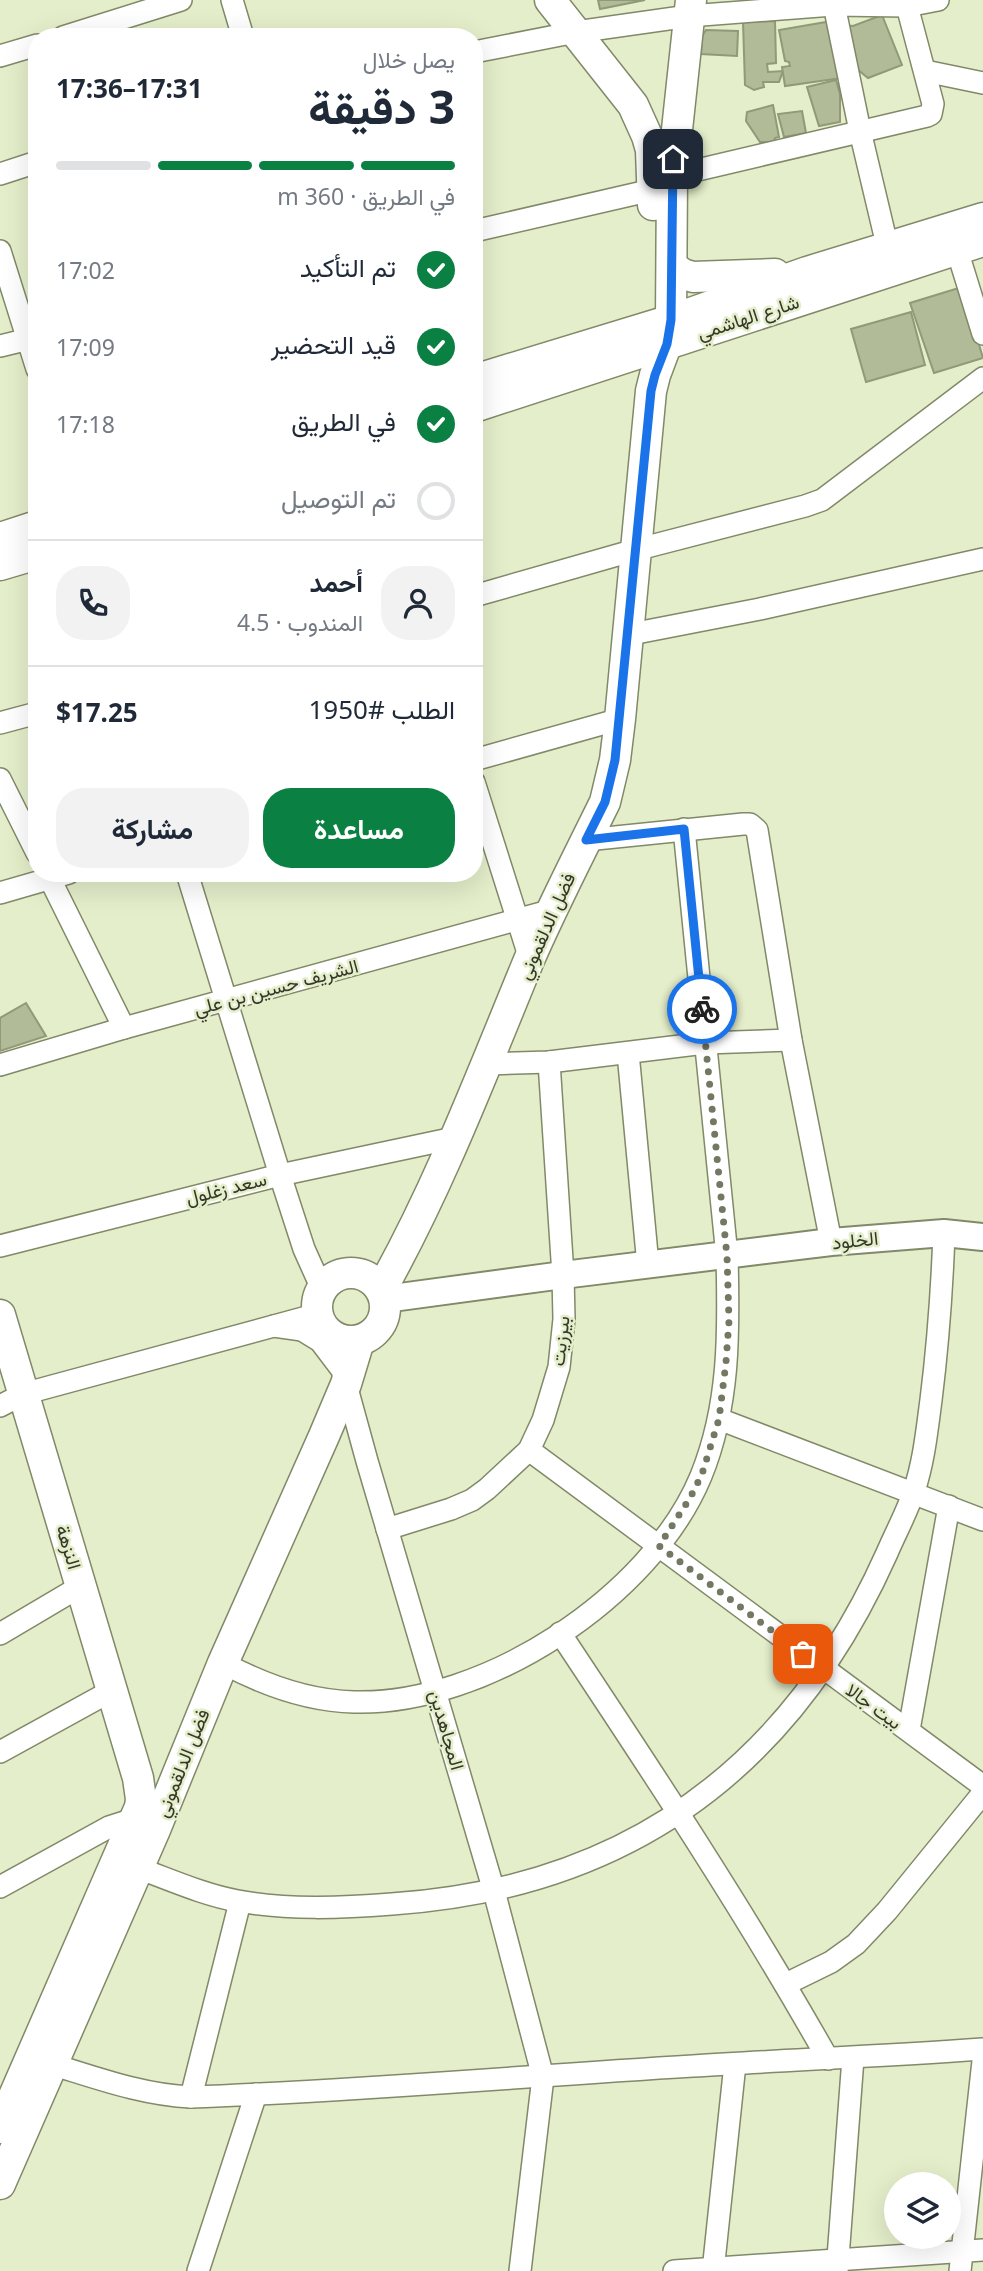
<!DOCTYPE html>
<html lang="ar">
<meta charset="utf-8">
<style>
:root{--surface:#fff;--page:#f2f2f3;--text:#1f2937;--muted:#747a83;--line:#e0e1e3;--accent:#0b8043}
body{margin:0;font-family:"Noto Sans",Vazirmatn,sans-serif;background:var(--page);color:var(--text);direction:rtl;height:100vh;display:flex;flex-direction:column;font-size:26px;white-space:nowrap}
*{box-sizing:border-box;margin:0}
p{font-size:23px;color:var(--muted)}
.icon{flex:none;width:38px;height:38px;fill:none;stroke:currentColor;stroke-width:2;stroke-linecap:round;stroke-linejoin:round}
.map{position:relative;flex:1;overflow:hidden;direction:ltr}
.details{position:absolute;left:28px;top:28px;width:455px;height:854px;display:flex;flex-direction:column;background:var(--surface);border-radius:28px;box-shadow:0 7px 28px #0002;direction:rtl}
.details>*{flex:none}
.buttons{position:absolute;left:884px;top:2172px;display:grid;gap:14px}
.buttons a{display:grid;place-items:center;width:77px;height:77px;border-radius:50%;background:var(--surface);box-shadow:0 7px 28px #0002;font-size:35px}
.pin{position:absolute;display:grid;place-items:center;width:60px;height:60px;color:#fff;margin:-30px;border-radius:14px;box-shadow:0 4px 10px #0006}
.courier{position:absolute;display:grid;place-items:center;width:70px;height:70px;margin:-35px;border:5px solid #1a73e8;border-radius:50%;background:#fff;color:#222;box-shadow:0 2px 9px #0007}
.summary em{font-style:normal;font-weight:700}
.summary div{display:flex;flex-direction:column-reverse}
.summary{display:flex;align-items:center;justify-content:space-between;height:119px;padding:0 28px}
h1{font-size:46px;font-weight:700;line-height:52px}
.bar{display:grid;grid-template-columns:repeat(4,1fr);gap:10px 7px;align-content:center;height:84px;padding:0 28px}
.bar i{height:9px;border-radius:5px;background:var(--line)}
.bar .selected{background:var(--accent)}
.bar p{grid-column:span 4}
.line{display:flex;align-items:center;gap:18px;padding:0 28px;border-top:2px solid var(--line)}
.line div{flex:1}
.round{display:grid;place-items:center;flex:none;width:74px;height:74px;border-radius:28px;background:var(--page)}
ol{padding:0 28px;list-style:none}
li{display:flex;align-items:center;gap:21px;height:77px}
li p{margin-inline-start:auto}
li .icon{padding:7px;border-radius:50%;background:var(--accent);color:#fff;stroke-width:4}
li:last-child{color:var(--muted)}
li i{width:38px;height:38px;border:4px solid var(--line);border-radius:50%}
.cta{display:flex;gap:14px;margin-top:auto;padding:14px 28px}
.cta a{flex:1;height:80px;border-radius:28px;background:var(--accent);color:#fff;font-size:28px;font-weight:700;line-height:80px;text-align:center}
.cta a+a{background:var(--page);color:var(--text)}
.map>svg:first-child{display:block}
.building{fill:#b1bb98;stroke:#909978;stroke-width:2}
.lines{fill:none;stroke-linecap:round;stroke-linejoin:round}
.minor-casing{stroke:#808968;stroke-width:24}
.tertiary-casing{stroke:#808968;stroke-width:30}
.secondary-casing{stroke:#808968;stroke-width:33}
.minor{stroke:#fff;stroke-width:21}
.tertiary{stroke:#fff;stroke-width:26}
.secondary{stroke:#fff;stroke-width:30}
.done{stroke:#727862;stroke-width:7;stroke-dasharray:0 12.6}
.route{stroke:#1a73e8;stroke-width:9}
.labels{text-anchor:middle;stroke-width:5;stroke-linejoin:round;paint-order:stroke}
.street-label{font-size:19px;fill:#34382a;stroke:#e4eeca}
</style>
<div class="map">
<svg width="983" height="2271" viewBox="0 0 983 2271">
<rect width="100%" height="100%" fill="#e4eeca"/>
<g class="building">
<path d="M598 0H645L600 9Z"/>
<path d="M882 15 902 65 868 78 851 64 843 25 853 26Z"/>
<path d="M775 21 776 63 767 64 768 72 783 71 779 82H763L764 87 754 90 745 85 743 22Z"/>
<path d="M832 21 842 78 785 86 782 67 790 66 789 62 785 61 779 30Z"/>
<path d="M706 30 738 31 737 56 701 54 702 36Z"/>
<path d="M836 80 840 94V122L819 126 807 87Z"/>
<path d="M773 105 779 137 775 138 774 142H760L746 121 747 112Z"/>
<path d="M802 111 806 133 784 137 778 114Z"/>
<path d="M962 287 983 358 934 373 910 303Z"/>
<path d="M911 312 925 365 866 382 851 329Z"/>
<path d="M26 1003 46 1036 0 1051V1018Z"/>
</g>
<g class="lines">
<g class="minor-casing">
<g id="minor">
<path d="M232 0 243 37"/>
<path d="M833 0 860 131 888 249"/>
<path d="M63 37 181 0"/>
<path d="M474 52 576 32 689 16 833 5 907 6 938 0"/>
<path d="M0 56 37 45"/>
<path d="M925 71 983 83"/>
<path d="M0 174 37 162"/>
<path d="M672 176 927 116 931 114 933 104 907 6"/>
<path d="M474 231 652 190"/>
<path d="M953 237 983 334"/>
<path d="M0 251 37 369"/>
<path d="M0 346 37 337"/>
<path d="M474 596 635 550 805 506 822 500 983 378"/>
<path d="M626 635 760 609 983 559"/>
<path d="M0 723 37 713"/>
<path d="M474 760 620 719"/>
<path d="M0 779 37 853"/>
<path d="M474 782 530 959"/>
<path d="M586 840 743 824H750L757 830 791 1040 831 1242"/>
<path d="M47 873 124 1028"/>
<path d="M187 873 280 1175 304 1249 322 1289"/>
<path d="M0 893 69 873"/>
<path d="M628 1053 648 1265"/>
<path d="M488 1064 549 1062 705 1043 791 1040"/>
<path d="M0 1065 124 1028 552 910"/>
<path d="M0 1246 280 1175 454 1138"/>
<path d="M274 1326 302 1330 320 1341 342 1370 367 1461 494 1891 543 2077 520 2271"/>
<path d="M0 1406 23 1394 318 1314"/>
<path d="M719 1419 983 1520"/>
<path d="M529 1450 983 1786"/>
<path d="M387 1529 451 1509 472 1500 487 1489 529 1450 543 1420 559 1367 564 1319 563 1275 549 1062"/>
<path d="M560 1633C653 1773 745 1912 828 2059"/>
<path d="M0 1634 81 1586"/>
<path d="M223 1663C264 1685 307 1701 354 1702 484 1706 651 1597 701 1476 730 1405 729 1331 727 1256L684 829"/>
<path d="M909 1730 949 1506"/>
<path d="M0 1752 111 1691"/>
<path d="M138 1868C171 1880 204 1895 238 1901 288 1910 341 1908 392 1904 628 1888 791 1768 887 1553 896 1532 907 1512 914 1491 924 1461 927 1430 931 1400 938 1344 942 1289 944 1233"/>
<path d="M0 1887 109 1827 134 1819"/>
<path d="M786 1984 831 1962 856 1944 887 1911 983 1793"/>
<path d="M51 2064C97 2078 143 2095 191 2097 359 2091 525 2076 693 2066 789 2060 886 2056 983 2049"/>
<path d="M191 2097 240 1902"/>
<path d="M198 2271 256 2094"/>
<path d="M674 2271 983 2250"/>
<path d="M713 2271 735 2064"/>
<path d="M837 2271 853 2058"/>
<path d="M960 2271 983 2061"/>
</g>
</g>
<g class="tertiary-casing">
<path id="tertiary" d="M385 1299 563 1275 831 1242 944 1233 983 1237"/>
</g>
<g class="secondary-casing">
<g id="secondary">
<path d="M550 0 633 105 647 136 651 150 653 205"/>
<path d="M672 267 683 274 693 277 775 274"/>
<path d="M474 380 671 320 807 272 983 218"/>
<path d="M474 407 983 241"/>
<path d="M0 538 37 526"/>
<path d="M0 565 37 554"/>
<circle cx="351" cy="1307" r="34"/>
<path d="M381 1290C440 1185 483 1071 529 960 552 907 579 855 605 802L615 760 620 719 651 391 655 375 667 343 671 320 672 176 691 0"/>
<path d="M0 1315 138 1778 141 1799 140 1807 0 2128"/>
<path d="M0 2184 154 1832 223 1663 324 1436 346 1384 359 1341"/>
</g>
</g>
<use href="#minor" class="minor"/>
<use href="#tertiary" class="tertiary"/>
<use href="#secondary" class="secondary"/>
</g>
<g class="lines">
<path class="done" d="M702 1009 727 1256 729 1321 726 1362 719 1419 702 1474 690 1498 659 1546 803 1654"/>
<path class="route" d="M673 159 671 320 667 344 655 375 651 391 615 760 605 802 586 840 684 829 702 1009"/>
</g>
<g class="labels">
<g class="street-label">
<text transform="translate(748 317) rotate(-18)" y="7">شارع الهاشمي</text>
<text transform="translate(546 926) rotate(-66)" y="7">فضل الدلقموني</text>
<text transform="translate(276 987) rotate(-15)" y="7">الشريف حسين بن علي</text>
<text transform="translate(226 1188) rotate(-14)" y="7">سعد زغلول</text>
<text transform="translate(855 1240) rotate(-6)" y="7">الخلود</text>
<text transform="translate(560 1341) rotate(-84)" y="7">بيرزيت</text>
<text transform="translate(69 1547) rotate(73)" y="7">النزهة</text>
<text transform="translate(874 1706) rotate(36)" y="7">بيت جالا</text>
<text transform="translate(447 1730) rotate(74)" y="7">المجاهدين</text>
<text transform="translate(182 1763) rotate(-68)" y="7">فضل الدلقموني</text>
</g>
</g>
</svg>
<div class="buttons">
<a><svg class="icon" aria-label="layers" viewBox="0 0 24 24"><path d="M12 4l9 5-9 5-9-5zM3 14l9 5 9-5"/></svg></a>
</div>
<div class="pin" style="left:803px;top:1654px;background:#ea580c"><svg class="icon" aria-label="bag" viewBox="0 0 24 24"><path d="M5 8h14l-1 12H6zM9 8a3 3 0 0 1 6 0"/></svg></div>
<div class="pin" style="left:673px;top:159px;background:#1f2937"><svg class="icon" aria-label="home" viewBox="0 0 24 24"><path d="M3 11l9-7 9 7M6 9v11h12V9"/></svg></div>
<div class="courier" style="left:702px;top:1009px"><svg class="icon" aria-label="bike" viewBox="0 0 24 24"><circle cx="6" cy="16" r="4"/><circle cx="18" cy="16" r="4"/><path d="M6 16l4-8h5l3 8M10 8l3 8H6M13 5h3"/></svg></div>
<section class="details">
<div class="summary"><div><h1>3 دقيقة</h1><p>يصل خلال</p></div><em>17:31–17:36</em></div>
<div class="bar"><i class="selected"></i><i class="selected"></i><i class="selected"></i><i></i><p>في الطريق · 360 m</p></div>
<ol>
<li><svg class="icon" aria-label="check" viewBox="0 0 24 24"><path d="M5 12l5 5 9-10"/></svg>تم التأكيد<p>17:02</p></li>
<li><svg class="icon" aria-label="check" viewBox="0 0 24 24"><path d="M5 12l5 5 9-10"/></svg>قيد التحضير<p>17:09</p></li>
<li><svg class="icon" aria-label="check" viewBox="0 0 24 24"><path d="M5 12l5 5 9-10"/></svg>في الطريق<p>17:18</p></li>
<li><i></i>تم التوصيل</li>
</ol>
<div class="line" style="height:126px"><a class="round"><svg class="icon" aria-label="person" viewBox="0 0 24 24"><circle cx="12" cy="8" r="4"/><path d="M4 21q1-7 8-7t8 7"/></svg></a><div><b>أحمد</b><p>المندوب · 4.5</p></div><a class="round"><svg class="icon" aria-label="phone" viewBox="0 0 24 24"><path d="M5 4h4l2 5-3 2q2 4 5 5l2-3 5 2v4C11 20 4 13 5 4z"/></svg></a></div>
<div class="line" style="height:91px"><div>الطلب #1950</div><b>$17.25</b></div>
<div class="cta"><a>مساعدة</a><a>مشاركة</a></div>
</section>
</div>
